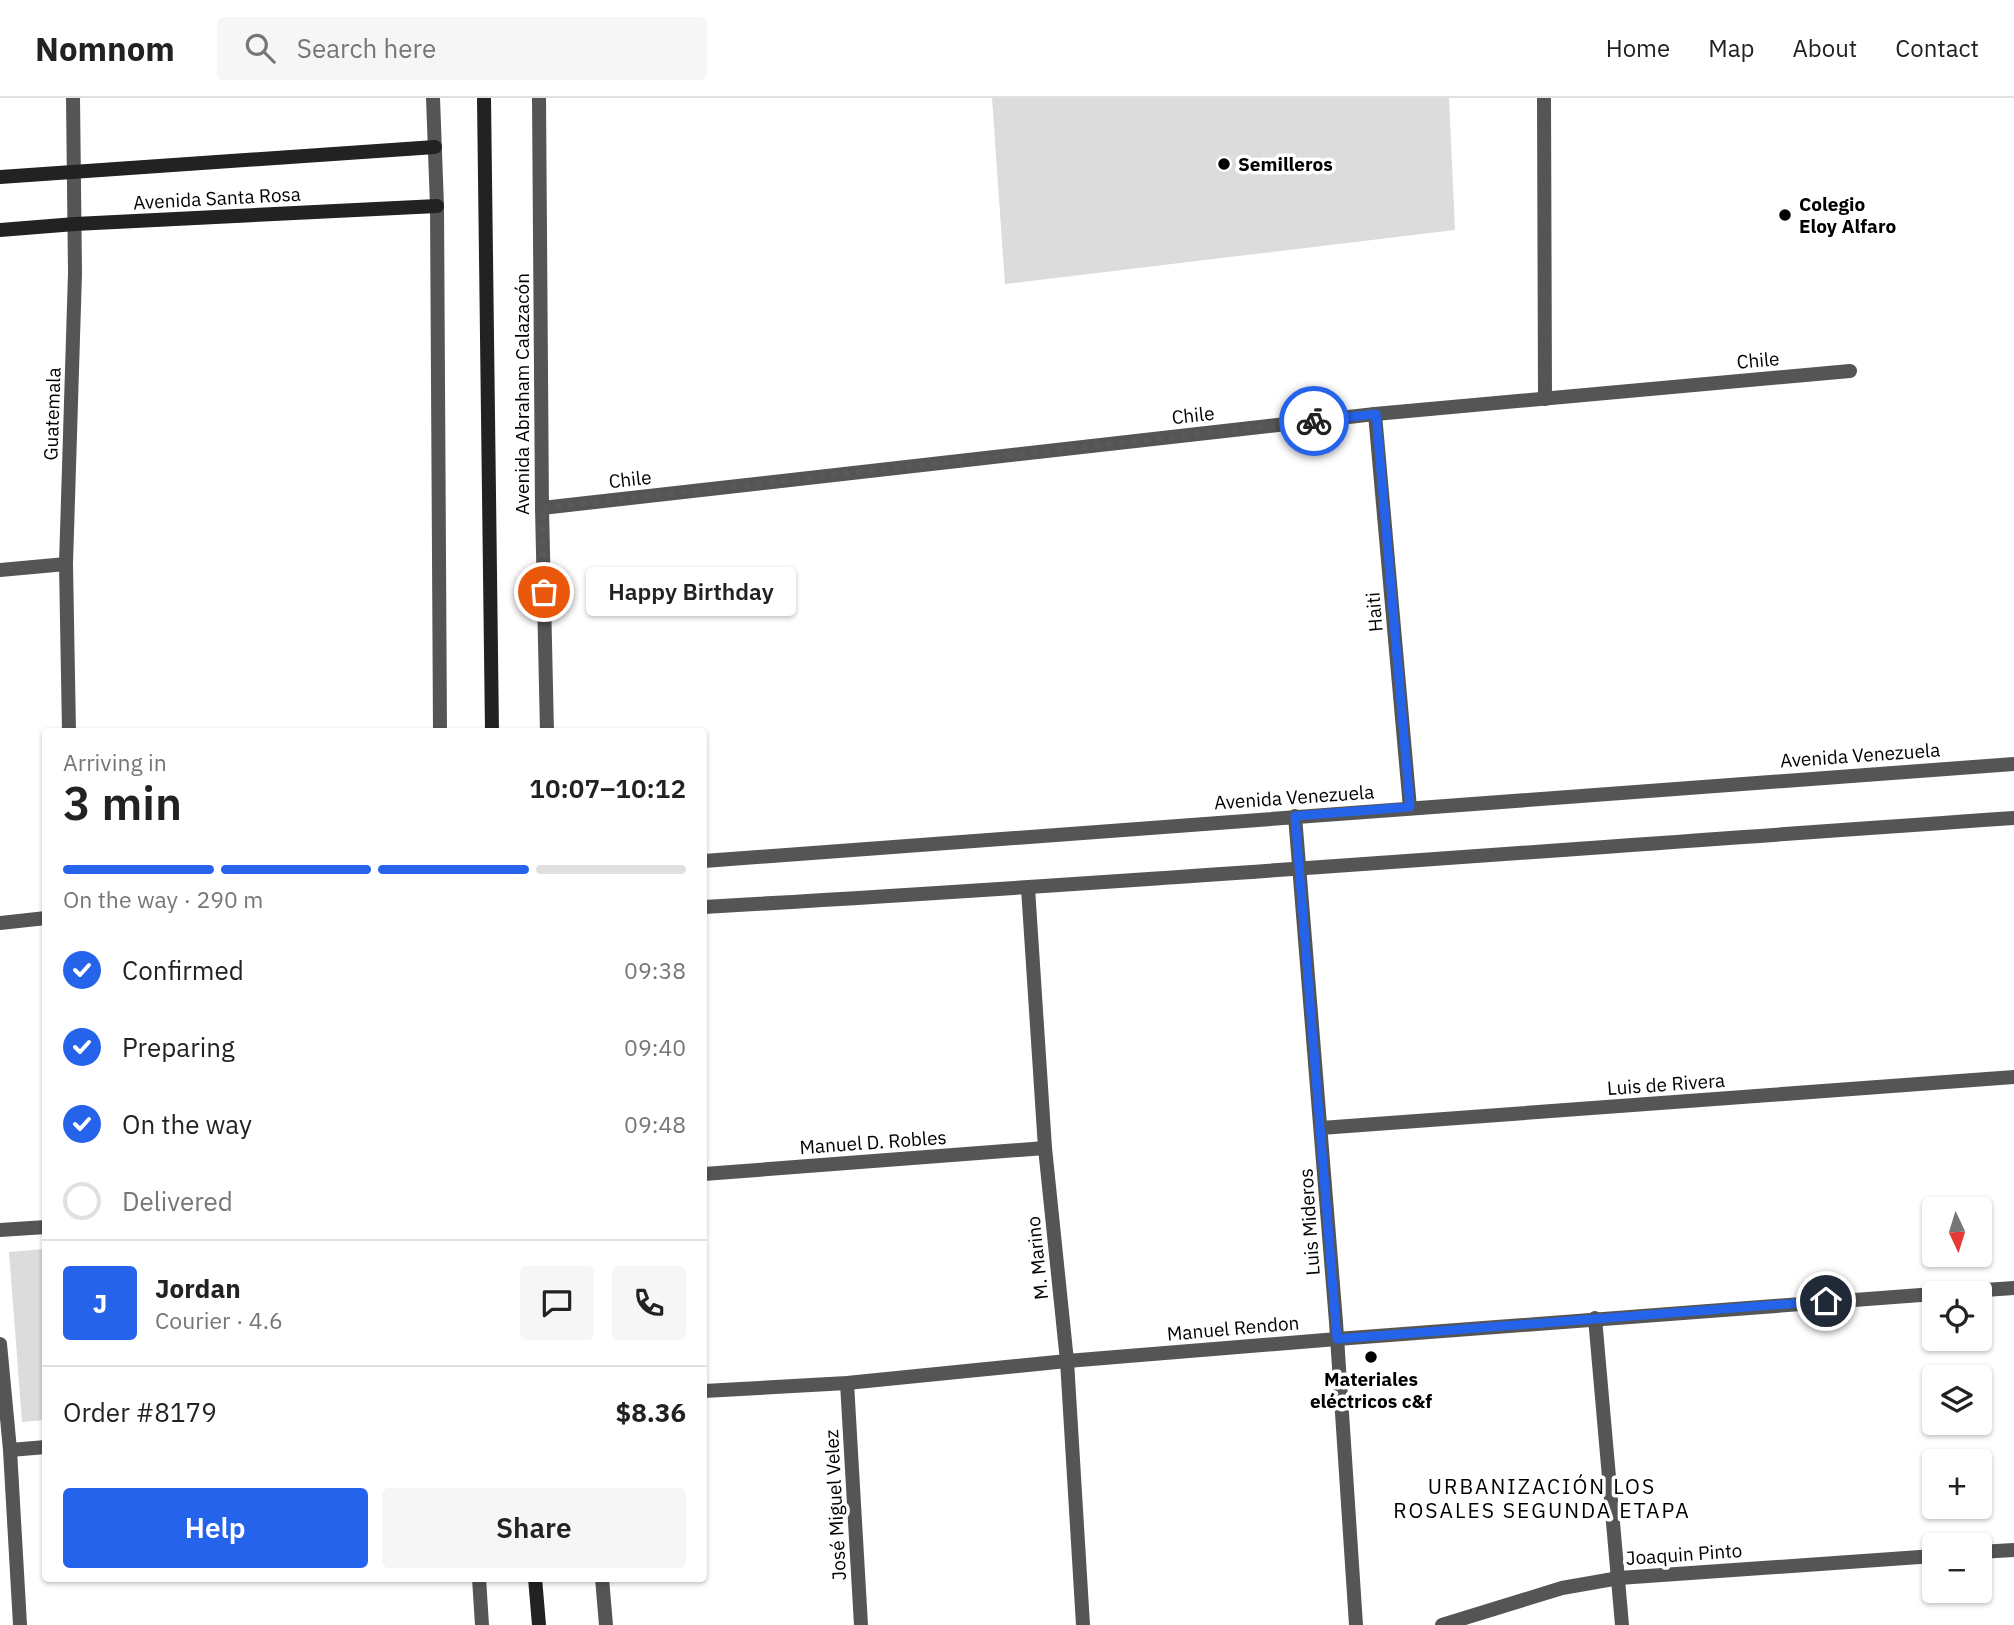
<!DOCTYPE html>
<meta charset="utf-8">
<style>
:root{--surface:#fff;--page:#f6f6f6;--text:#222;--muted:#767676;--line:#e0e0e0;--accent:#2563eb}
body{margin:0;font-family:"IBM Plex Sans",sans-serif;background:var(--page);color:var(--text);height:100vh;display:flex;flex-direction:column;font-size:26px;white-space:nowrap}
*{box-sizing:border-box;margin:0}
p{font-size:23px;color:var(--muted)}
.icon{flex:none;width:38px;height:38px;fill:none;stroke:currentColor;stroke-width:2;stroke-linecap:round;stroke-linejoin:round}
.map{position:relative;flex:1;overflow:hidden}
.details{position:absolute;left:42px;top:630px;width:665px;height:854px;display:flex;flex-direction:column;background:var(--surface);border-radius:7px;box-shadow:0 2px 5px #0004}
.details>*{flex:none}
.needle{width:46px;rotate:176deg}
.controls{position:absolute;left:1922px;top:1099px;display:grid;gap:14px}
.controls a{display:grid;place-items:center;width:70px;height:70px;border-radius:7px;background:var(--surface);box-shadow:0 2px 5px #0004;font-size:35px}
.pin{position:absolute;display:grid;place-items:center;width:60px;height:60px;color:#fff;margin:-30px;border:4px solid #fff;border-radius:50%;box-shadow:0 2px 7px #0007}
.courier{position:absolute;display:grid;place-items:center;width:70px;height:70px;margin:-35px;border:5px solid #2563eb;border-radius:50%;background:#fff;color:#222;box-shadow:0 2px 9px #0007}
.bubble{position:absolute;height:49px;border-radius:7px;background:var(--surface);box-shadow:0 2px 5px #0004;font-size:23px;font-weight:600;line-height:49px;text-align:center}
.head em{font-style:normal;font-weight:600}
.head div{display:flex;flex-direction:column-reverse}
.head{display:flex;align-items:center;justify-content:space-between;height:119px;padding:0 21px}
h1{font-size:46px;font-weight:600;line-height:52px}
.bar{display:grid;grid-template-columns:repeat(4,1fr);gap:10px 7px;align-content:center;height:84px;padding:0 21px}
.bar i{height:9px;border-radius:5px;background:var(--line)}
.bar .on{background:var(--accent)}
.bar p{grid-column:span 4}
.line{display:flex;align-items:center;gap:18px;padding:0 21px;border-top:2px solid var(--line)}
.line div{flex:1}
.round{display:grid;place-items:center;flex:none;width:74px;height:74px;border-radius:7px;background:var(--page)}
ol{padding:0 21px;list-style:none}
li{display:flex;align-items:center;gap:21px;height:77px}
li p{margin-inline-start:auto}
li .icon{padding:7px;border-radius:50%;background:var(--accent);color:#fff;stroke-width:4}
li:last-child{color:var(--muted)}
li i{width:38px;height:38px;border:4px solid var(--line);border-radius:50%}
.primary-button{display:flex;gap:14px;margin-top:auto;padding:14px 21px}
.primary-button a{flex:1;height:80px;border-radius:7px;background:var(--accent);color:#fff;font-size:28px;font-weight:600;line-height:80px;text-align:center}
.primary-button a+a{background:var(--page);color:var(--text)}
header{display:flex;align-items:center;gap:42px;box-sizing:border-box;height:98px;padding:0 35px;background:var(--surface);border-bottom:2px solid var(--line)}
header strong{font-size:33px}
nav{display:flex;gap:38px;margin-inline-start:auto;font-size:24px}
.search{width:490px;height:63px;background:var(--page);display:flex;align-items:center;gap:18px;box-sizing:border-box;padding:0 24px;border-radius:7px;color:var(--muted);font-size:26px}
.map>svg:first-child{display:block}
.green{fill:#dcdcdc}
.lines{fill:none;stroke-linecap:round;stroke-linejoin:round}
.street{stroke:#555;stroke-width:14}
.secondary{stroke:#222;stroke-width:14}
.done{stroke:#595959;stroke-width:7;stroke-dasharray:0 12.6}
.route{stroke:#2563eb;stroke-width:9}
.poi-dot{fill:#000;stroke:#fff;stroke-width:2.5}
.labels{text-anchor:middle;stroke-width:7;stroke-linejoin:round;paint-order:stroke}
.poi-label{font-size:19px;font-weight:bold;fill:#000;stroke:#fff;text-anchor:start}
.street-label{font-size:19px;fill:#000;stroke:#fff}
.neighbourhood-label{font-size:21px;letter-spacing:2px;fill:#000;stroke:#fff}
</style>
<header>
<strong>Nomnom</strong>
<div class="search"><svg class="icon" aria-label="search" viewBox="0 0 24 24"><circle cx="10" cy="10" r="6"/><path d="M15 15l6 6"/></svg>Search here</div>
<nav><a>Home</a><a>Map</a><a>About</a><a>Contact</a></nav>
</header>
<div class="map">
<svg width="2014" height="1527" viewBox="0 0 2014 1527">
<rect width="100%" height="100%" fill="#fff"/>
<g class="green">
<path d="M992 0H1449L1455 132 1005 186Z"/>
<path d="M45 1151V1322L22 1324 9 1154Z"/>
</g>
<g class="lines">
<g class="street">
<path d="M433 0 437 108 440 634"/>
<path d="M539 0 542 410 547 634"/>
<path d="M1544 0 1545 301"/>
<path d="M1375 316 1410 710"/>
<path d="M542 410 1375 316 1850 273"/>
<path d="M0 472 66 466"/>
<path d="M69 634 66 466 75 175 73 0"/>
<path d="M1295 718 1336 1224 1356 1527"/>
<path d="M704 763 2014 666"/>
<path d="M1028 790 1045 1050 1067 1263 1083 1527"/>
<path d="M704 809C1141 784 1577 750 2014 720"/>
<path d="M0 825 46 820"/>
<path d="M1321 1030 2014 979"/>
<path d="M704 1076 1045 1050"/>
<path d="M0 1132 46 1129"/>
<path d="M1942 1195 2014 1190"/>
<path d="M1595 1220 1622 1527"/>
<path d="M0 1246 10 1352 20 1527"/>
<path d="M847 1285 861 1527"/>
<path d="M704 1293 847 1285 1067 1263 1337 1241 1934 1196"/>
<path d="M10 1352 46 1349"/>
<path d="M1979 1454 2014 1452"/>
<path d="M479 1480 482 1527"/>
<path d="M602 1480 606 1527"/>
<path d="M1442 1527 1562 1490 1619 1480 1934 1458"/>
</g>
<g class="secondary">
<path d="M484 0 492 634"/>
<path d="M0 79 435 49"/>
<path d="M0 132 75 126 437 108"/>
<path d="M535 1480 539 1527"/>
</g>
</g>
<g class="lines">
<path class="done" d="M544 494 542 410 1314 323"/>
<path class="route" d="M1314 323 1376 316 1410 709 1295 718 1337 1241 1826 1203"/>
</g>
<g class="poi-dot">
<circle cx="1224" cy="66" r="7"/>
<circle cx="1785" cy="117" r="7"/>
<circle cx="1371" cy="1259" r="7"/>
</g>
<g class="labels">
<g class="poi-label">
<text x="1238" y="73">Semilleros</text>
<text x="1799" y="113">Colegio<tspan x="1799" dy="22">Eloy Alfaro</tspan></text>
<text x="1371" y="1288" text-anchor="middle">Materiales<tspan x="1371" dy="22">eléctricos c&amp;f</tspan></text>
</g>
<g class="street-label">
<text transform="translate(217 100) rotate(-3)" y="7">Avenida Santa Rosa</text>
<text transform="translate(1758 262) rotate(-5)" y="7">Chile</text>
<text transform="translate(522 296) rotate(-90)" y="7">Avenida Abraham Calazacón</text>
<text transform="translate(52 316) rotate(-88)" y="7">Guatemala</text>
<text transform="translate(1193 317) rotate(-6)" y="7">Chile</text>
<text transform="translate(630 381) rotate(-6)" y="7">Chile</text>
<text transform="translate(1374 514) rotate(-95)" y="7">Haiti</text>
<text transform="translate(1860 657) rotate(-4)" y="7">Avenida Venezuela</text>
<text transform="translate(1294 699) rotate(-4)" y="7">Avenida Venezuela</text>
<text transform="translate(1666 986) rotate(-4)" y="7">Luis de Rivera</text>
<text transform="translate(873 1044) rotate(-4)" y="7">Manuel D. Robles</text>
<text transform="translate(1309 1124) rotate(-94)" y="7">Luis Mideros</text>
<text transform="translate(1037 1160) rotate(-96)" y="7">M. Marino</text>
<text transform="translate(1233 1230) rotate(-5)" y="7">Manuel Rendon</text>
<text transform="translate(835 1407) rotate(-93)" y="7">José Miguel Velez</text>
<text transform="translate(1684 1456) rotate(-4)" y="7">Joaquin Pinto</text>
</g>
<g class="neighbourhood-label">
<text x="1542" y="1396">URBANIZACIÓN LOS<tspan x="1542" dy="24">ROSALES SEGUNDA ETAPA</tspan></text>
</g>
</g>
</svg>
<div class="controls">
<a><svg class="needle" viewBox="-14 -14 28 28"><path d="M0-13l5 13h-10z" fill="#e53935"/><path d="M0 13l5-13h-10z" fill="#767676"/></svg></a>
<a><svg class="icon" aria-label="locate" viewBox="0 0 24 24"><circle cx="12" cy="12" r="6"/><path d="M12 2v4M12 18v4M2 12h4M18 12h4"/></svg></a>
<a><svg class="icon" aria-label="layers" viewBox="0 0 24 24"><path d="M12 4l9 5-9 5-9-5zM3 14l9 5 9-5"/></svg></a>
<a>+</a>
<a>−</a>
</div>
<div class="pin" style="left:544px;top:494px;background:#ea580c"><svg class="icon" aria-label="bag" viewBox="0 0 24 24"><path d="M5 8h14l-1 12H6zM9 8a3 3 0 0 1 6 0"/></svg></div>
<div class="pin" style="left:1826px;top:1203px;background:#1f2937"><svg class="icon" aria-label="home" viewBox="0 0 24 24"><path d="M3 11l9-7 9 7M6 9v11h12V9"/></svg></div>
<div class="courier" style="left:1314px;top:323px"><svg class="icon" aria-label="bike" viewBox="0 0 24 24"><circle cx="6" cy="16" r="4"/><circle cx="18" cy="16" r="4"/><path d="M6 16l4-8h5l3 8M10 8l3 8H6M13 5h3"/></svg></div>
<div class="bubble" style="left:586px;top:469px;width:210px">Happy Birthday</div>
<section class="details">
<div class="head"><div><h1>3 min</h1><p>Arriving in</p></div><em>10:07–10:12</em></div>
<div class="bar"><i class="on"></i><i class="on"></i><i class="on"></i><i></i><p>On the way · 290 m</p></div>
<ol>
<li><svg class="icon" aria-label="check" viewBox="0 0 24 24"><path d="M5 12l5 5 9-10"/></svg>Confirmed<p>09:38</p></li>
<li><svg class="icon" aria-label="check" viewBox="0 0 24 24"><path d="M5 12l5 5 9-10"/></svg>Preparing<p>09:40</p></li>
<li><svg class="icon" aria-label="check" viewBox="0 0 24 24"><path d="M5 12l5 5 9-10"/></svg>On the way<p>09:48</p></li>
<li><i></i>Delivered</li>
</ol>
<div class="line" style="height:126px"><b class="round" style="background:var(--accent);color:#fff">J</b><div><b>Jordan</b><p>Courier · 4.6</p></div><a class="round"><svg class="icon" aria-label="chat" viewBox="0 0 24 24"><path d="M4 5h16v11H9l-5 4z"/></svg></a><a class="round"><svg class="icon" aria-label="phone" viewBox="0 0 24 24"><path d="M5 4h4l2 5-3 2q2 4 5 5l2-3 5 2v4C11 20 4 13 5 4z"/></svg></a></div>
<div class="line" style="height:91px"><div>Order #8179</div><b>$8.36</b></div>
<div class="primary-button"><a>Help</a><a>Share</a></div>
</section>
</div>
